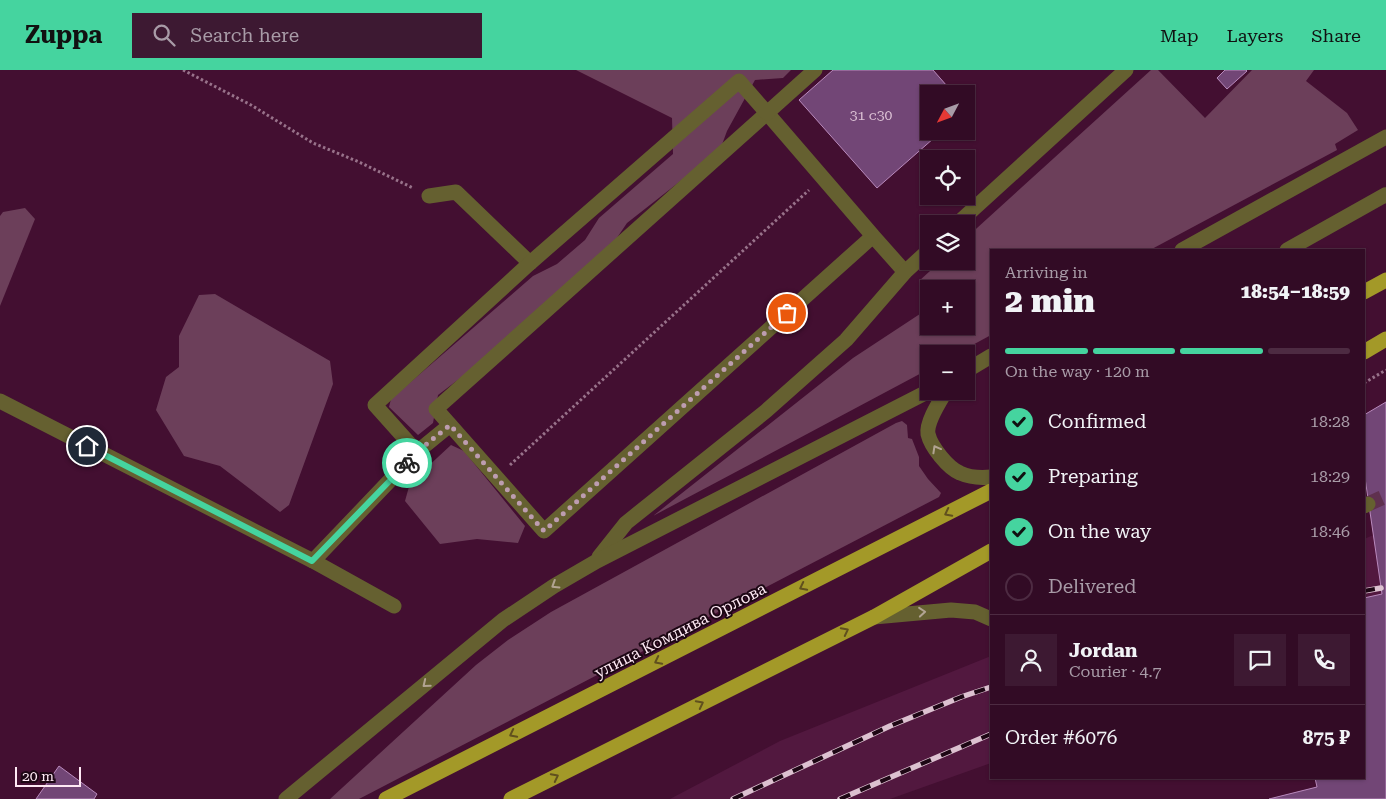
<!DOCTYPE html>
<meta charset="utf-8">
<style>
:root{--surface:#320b25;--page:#3d1932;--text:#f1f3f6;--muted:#a89ba7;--line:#4d2b42;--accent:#45d49f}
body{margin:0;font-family:"Roboto Serif",serif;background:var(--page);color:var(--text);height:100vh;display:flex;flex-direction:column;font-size:19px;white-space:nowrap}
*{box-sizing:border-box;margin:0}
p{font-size:16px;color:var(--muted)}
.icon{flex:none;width:28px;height:28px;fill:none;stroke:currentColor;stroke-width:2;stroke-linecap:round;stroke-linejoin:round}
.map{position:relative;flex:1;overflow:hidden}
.side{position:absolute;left:990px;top:179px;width:375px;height:530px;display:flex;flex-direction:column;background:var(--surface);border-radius:0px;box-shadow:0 1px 4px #0004,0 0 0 1px var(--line)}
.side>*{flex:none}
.needle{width:32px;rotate:229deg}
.fabs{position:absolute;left:920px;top:15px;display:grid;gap:10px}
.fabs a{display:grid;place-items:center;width:55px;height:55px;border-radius:0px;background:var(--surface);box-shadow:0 1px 4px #0004,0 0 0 1px var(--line);font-size:25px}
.scale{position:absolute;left:15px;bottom:12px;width:66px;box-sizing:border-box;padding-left:5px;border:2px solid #fee9f4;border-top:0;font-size:14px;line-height:18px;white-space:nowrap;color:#fee9f4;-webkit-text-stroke:4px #1d0714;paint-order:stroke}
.pin{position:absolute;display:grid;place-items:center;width:42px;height:42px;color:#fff;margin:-21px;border:2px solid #fff;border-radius:50%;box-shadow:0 1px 5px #0007}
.courier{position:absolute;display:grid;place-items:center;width:50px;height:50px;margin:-25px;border:4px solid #45d49f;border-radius:50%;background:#fff;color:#222;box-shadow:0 1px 6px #0007}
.summary em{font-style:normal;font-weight:800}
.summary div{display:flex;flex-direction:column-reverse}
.summary{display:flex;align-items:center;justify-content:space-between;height:85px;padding:0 15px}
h1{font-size:32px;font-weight:800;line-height:38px}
.bar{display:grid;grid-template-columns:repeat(4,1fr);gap:8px 5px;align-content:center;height:60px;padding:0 15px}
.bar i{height:6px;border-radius:4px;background:var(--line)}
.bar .current{background:var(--accent)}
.bar p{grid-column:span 4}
.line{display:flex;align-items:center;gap:12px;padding:0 15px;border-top:1px solid var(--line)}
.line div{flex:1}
.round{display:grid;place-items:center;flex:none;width:52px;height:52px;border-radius:0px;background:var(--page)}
ol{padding:0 15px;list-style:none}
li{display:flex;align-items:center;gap:15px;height:55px}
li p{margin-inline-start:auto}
li .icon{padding:5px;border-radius:50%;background:var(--accent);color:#111;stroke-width:4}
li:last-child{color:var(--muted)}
li i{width:28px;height:28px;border:2px solid var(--line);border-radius:50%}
header{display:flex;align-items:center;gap:30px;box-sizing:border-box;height:70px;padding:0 25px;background:var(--accent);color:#111}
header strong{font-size:24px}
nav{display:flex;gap:28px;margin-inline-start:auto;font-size:18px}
.search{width:350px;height:45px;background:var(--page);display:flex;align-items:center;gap:12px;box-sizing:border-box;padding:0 18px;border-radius:0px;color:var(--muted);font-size:19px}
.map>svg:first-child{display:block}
.built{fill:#52183f}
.green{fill:#6c3f5a}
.building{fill:#724676;stroke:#b98abd}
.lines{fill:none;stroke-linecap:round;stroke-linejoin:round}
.minor-tunnel{stroke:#5f304e;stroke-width:15;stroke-dasharray:15 8;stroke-linecap:butt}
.path{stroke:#98728a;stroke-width:3;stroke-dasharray:2.5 2.5;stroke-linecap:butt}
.minor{stroke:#656030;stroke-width:15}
.major{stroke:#a39928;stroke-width:15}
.rail-casing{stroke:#dcc1d0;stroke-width:5.5}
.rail{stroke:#1d0714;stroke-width:4;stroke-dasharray:11;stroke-linecap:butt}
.oneway{stroke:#b2a492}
.oneway2{stroke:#60501e}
.done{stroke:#bd9db0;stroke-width:5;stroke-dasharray:0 9}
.route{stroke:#45d49f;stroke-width:6}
.labels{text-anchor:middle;stroke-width:4;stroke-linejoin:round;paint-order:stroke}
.number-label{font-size:14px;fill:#dbc0d4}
.street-label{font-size:16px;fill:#fee9f4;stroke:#1d0714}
</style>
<header>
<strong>Zuppa</strong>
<div class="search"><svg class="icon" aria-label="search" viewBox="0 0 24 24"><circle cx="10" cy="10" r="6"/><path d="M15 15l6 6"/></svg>Search here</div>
<nav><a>Map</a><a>Layers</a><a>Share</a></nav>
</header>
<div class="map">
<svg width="1386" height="729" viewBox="0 0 1386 729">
<rect width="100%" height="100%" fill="#430f31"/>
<g class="built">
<path d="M1386 460V584L1364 588V469Z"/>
<path d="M991 586V693L890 729H670L780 671Z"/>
</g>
<g class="green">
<path d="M576 0H791L783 8 755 10 727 61 720 80 627 153 608 181 467 303 438 325 433 353 418 365 389 337 391 329 533 206 557 194 585 170 599 148 673 84 672 48Z"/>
<path d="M1151 0H1158L1205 48 1252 0H1314L1306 11 1347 43 1358 60 1335 74 1337 80 1150 180H991V265L956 284H929V299L653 446 853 288 929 238V256H966V219H929V223L919 211 941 191H966V168Z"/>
<path d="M25 138 35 149 0 236V146L3 142Z"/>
<path d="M215 224 330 291 333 314 289 435 280 442 220 396 184 386 156 340 166 307 179 297V266L199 225Z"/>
<path d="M902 351 907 355 908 368 912 369 919 387V396L928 409 941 423 939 427 359 729H330L476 595 508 570 551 542 896 353Z"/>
<path d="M451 375 464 381 525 456 518 473 477 469 440 474 405 431 410 413Z"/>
</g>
<g class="building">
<path d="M833 0H933L954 24H929V61H942L877 118 799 30Z"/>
<path d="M1225 0H1246L1247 1 1227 19 1217 8Z"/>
<path d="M1386 332V729H1269L1317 717 1315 708H1364V528L1382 524 1364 401V345Z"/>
<path d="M59 696 97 724 94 729H36Z"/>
</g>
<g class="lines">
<path class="minor-tunnel" d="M1368 434 1386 426"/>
<g class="path">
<path d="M183 0 251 35 313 73 359 92 413 118"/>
<path d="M1364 313 1386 300"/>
<path d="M510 395 809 120"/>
</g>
<g class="minor">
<path d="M429 126 456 122 530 193"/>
<path d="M957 154 1126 0"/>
<path d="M873 166 767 43 436 339 544 461 873 166 905 202"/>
<path d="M1182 180 1386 67"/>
<path d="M1287 180 1385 125 1386 126"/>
<path d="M966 301 991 286"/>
<path d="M946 321C940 331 926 352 928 364 931 377 948 398 960 403 969 407 982 408 991 407"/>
<path d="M0 331 313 491 394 536"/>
<path d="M417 382 375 335 530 193 739 11 767 43 815 0"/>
<path d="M1364 436 1368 434"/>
<path d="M599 487 626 453 766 341 846 270 905 202 929 180"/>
<path d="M313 491 417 382 450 355"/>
<path d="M874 547 951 540 975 542 991 549"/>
<path d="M286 729 503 550 554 516 597 491 929 321"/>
</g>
<g class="major">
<path d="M1364 222 1386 210"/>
<path d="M1364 282 1386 269"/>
<path d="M386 729 991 421"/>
<path d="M511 729 874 547 991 481"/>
</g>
<g class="rail-casing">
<g id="rail">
<path d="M1364 521 1381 518"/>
<path d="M733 729 890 656 961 627 991 617"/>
<path d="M840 729 991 664"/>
</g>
</g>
<use href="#rail" class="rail"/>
</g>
<defs><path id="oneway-chevron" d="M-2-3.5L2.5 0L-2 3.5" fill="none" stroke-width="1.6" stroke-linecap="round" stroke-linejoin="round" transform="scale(1.25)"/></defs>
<g class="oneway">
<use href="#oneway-chevron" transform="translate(936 379) rotate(-119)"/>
<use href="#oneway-chevron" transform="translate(555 515) rotate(148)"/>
<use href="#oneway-chevron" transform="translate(922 542) rotate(-5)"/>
<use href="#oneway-chevron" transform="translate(426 614) rotate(141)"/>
</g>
<g class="oneway2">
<use href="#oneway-chevron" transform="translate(948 443) rotate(153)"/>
<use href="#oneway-chevron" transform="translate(803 517) rotate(153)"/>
<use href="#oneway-chevron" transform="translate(845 561) rotate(-27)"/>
<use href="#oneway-chevron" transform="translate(658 591) rotate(153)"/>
<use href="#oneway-chevron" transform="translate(700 634) rotate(-27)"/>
<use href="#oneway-chevron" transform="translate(513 664) rotate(153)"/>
<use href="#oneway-chevron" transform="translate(555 707) rotate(-27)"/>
</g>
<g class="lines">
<path class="done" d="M407 393 417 382 450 355 544 461 787 243"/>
<path class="route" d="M87 376 312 491 407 393"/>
</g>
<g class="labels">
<g class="number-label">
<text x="871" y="50">31 с30</text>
</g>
<g class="street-label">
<text transform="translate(680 560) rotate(-27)" y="6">улица Комдива Орлова</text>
</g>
</g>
</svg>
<div class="fabs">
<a><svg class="needle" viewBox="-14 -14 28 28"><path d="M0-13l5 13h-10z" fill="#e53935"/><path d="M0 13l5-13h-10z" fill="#a89ba7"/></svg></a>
<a><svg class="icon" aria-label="locate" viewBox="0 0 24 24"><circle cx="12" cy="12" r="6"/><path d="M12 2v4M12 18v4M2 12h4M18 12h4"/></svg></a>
<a><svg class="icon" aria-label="layers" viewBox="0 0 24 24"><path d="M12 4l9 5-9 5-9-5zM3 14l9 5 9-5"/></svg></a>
<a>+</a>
<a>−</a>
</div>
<div class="scale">20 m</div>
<div class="pin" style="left:787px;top:243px;background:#ea580c"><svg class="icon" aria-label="bag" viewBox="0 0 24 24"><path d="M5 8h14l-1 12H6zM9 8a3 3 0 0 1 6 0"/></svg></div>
<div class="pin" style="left:87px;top:376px;background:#1f2937"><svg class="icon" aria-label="home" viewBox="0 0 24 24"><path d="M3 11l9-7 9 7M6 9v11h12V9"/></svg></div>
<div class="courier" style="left:407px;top:393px"><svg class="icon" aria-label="bike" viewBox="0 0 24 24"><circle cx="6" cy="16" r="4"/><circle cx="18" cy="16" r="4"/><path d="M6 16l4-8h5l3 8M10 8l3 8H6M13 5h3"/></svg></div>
<section class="side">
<div class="summary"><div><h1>2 min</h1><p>Arriving in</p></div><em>18:54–18:59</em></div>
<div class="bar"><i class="current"></i><i class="current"></i><i class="current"></i><i></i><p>On the way · 120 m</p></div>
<ol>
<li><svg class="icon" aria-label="check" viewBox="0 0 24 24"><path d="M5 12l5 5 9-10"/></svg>Confirmed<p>18:28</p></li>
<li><svg class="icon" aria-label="check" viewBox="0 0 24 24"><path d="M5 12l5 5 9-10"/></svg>Preparing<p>18:29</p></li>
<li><svg class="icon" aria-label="check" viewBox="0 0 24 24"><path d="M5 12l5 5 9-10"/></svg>On the way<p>18:46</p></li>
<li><i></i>Delivered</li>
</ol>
<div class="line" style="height:90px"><a class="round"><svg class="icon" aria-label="person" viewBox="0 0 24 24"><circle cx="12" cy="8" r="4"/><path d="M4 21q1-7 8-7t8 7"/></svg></a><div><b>Jordan</b><p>Courier · 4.7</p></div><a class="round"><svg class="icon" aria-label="chat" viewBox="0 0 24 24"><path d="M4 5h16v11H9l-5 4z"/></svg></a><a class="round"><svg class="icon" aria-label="phone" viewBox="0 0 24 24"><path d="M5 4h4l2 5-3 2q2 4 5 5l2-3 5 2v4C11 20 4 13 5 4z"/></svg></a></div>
<div class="line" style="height:65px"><div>Order #6076</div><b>875 ₽</b></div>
</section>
</div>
